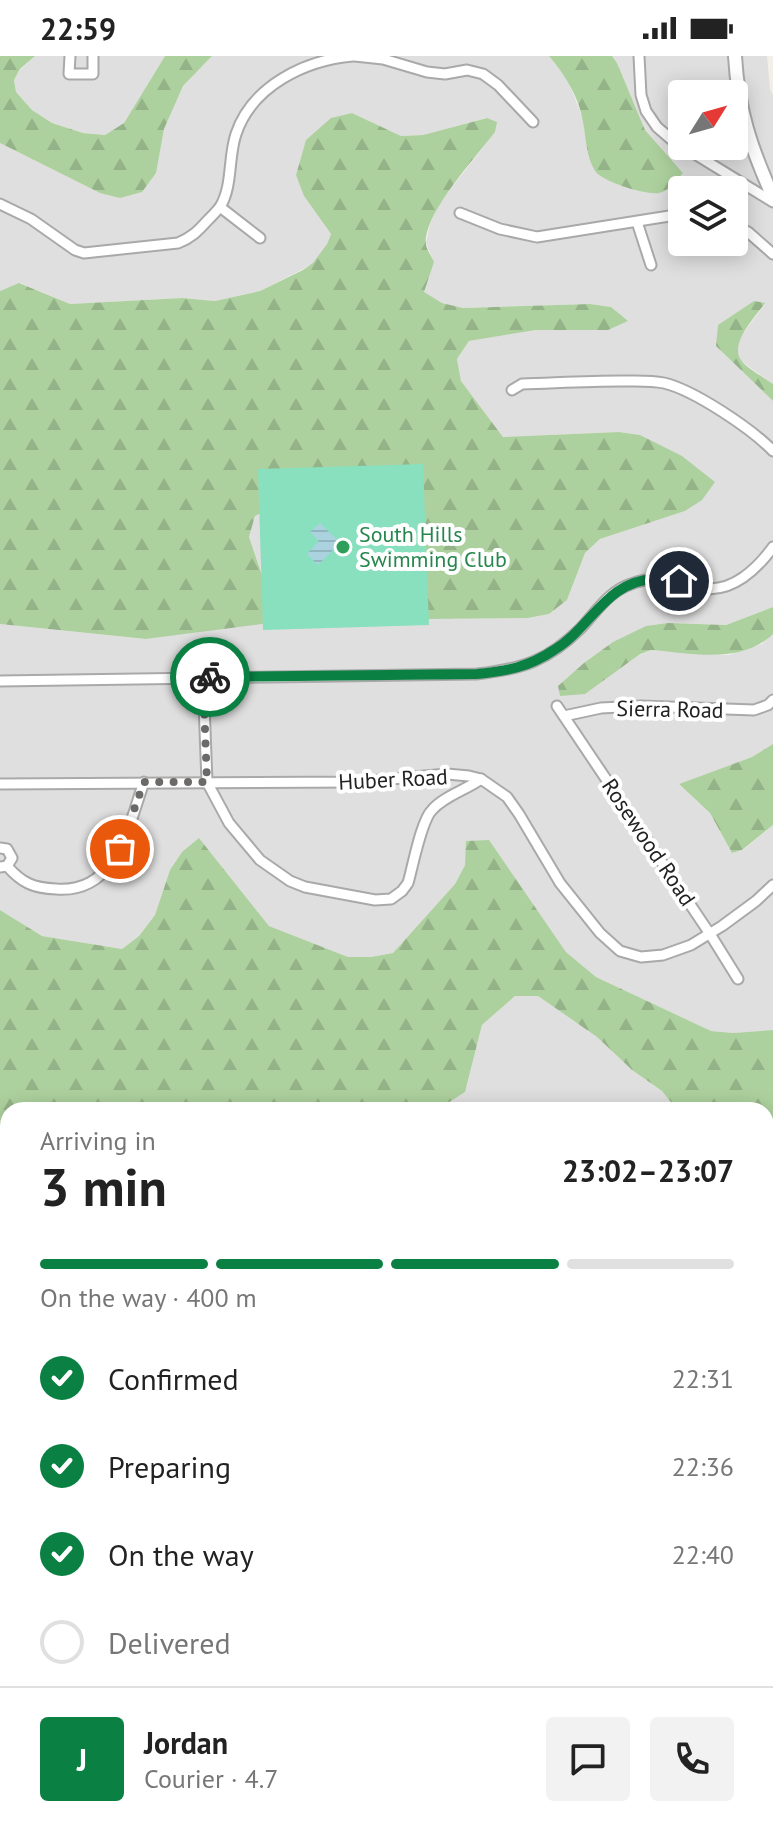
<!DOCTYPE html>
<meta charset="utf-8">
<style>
:root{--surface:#fff;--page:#f2f2f2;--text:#222;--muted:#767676;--line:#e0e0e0;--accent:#0b8043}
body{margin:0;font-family:"PT Sans",sans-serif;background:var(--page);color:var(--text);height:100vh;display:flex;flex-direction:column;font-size:30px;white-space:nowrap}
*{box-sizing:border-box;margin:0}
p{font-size:26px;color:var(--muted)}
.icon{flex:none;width:44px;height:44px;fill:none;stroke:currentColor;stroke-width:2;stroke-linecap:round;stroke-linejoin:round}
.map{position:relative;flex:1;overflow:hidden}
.drawer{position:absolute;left:0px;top:1046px;width:774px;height:744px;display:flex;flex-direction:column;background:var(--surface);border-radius:24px 24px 0 0;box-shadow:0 4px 20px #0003}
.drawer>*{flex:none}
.needle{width:52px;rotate:53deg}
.buttons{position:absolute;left:668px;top:24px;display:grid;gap:16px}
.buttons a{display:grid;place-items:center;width:80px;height:80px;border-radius:8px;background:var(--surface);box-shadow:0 4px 20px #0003;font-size:40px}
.pin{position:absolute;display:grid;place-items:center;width:68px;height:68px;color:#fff;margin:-34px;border:4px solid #fff;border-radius:50%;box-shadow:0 2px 8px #0007}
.courier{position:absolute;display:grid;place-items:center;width:80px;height:80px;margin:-40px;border:6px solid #0b8043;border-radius:50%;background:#fff;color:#222;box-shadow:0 2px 10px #0007}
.headline em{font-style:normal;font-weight:700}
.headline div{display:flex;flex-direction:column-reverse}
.headline{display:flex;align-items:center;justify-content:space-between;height:136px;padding:0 40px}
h1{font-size:52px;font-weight:700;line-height:60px}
.bar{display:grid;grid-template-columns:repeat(4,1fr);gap:12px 8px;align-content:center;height:96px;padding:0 40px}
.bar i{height:10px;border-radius:6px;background:var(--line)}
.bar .on{background:var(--accent)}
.bar p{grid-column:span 4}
.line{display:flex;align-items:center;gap:20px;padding:0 40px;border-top:2px solid var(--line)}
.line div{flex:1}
.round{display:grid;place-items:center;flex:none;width:84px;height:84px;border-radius:8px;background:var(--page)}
ol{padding:0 40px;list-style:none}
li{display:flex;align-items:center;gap:24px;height:88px}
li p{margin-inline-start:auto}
li .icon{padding:8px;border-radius:50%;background:var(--accent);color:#fff;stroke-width:4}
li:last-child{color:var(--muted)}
li i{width:44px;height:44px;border:4px solid var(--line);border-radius:50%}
.status{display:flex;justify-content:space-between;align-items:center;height:56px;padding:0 40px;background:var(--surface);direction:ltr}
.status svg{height:22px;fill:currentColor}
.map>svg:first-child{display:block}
.residential{fill:#e0dfdf;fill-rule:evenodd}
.education{fill:#ffffe5}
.forest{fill:url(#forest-firs)}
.pitch{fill:#88e0be}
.water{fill:url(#water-rules)}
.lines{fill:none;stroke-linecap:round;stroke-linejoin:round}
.minor-casing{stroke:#a9a9a9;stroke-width:13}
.tertiary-casing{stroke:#a9a9a9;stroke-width:16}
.minor{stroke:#fff;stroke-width:9}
.tertiary{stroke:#fff;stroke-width:12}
.done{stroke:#6b6a68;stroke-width:8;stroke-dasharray:0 14.4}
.route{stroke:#0b8043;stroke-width:10}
.leisure-dot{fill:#2e9e5b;stroke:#fff;stroke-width:3}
.labels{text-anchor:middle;stroke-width:8;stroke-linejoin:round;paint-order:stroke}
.leisure-label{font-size:22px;fill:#27864d;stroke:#fff;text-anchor:start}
.street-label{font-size:22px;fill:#222;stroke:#fff}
</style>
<div class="status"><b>22:59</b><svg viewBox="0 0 49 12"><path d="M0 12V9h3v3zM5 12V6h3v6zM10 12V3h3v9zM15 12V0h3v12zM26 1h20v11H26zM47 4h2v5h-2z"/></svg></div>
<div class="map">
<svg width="773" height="1790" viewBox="0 0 773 1790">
<defs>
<pattern id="forest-firs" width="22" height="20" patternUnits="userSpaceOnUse" patternTransform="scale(2)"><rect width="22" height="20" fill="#add19e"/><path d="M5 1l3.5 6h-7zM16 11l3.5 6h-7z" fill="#95b388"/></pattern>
<pattern id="water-rules" width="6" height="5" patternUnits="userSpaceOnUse" patternTransform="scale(2)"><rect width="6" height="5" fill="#aad3df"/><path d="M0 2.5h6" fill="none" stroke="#92b5bf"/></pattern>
</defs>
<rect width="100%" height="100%" fill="#f2efe9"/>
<g class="residential">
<path d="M35 0H165L124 67 105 79 83 77 52 67 32 54 16 36 14 24 20 14Z"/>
<path d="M212 0H549L567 22 583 63 587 94 683 117 645 74 617 8 612 0H767L770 33 773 40V328L741 305 737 295 739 283 765 248 716 290 773 345V551L726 569 668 567 640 598 651 594 729 599 762 588 773 578V688L752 701 679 728 710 757 732 797 743 794 773 769V974L733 977 711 975 596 921 566 896 489 785 465 809 455 828 393 897 371 901H348L269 870 199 782 170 814 155 859 139 880 122 893 42 880 0 854V568L146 583 278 565 249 481 255 460 294 442 427 563 528 562 549 558 567 544 585 497 600 483 685 455 640 379 619 376 503 381 461 325 457 303 469 285 536 274H608L611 251 590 248 463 252 442 247 423 236 434 206 426 187 430 168 439 148 495 76 486 62 423 79 401 80 352 57 304 140 331 178 327 188 313 208 260 235 215 245 182 242 70 248 20 227 0 235V87L100 137 155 117 164 73 173 51 183 30ZM682 38H734V90H682ZM682 134H734V186H682Z"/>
<path d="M515 940H538L597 981 632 1014 662 1035 677 1054H437L465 1036 482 969Z"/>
<path d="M773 1356V1426L766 1452V1357Z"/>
<path d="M8 1410V1497L4 1496 0 1490V1415Z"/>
<path d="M766 1514 773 1517V1567L766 1574Z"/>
<path d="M3 1611 8 1612V1710L0 1712V1612Z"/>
<path d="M766 1726 773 1732V1790H712L708 1782H766Z"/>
<path d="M410 1782H493L500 1790H412Z"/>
</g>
<path class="education" d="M515 1782H708L699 1790H524Z"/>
<g class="forest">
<path d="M0 0H35L20 13 14 24 16 36 32 54 52 67 83 77 105 79 124 67 165 0H212L183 30 164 73 156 117 142 136 120 142 100 137 0 87Z"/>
<path d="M549 0H612L617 7 645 74 683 117C676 124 670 135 659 137 645 139 603 126 595 115 586 100 586 82 583 66 579 41 565 19 549 0Z"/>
<path d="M352 57 401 80 423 79 487 62 497 66 495 76C477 100 422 159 426 189 427 194 432 201 434 206L424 236 442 247 463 252 590 248 611 251 628 265 608 274H536L469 285 457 303 461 325 503 381 619 376 640 379 682 400 715 426 702 444 685 455 600 483 585 497 567 544 549 558 528 562 427 563 294 442 255 460 249 481 278 566 146 583 0 568V235L19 227 70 248 182 242 215 245 260 235 303 214 313 207 327 188 331 178 304 140 296 119 306 84 331 62Z"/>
<path d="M754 245 765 247C756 260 729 287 741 304 746 312 765 322 773 328V345L716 290 718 269Z"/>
<path d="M773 551V578C741 609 692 597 651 594L640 598 585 638 560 640 558 630 584 607 613 586 646 570 668 567 726 569Z"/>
<path d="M773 688V769L742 794 732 797 710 757 679 728 752 701Z"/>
<path d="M199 782 269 870 348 901H371L393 897 455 828 465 809 466 785 489 784 566 896 596 921 711 975 733 977 773 974V1356L766 1357V1054H677L662 1035 632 1014 597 981 538 940H515L482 969 465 1036 437 1054H8V1125L0 1129V854L42 880 122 893 139 880 155 859 170 814 182 796Z"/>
<path d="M0 1193 8 1195V1410L0 1415Z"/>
<path d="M773 1426V1517L766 1514V1452Z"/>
<path d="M0 1490 4 1496 8 1497V1612H0Z"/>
<path d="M773 1567V1732L766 1726V1574Z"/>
<path d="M8 1710V1782H410L412 1790H0V1712Z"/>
</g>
<g class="pitch">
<path d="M423 408 429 569 263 574 258 413Z"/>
<path d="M543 1782H629L624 1790H556Z"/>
</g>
<path class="water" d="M320 467 340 487 318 509 307 498 319 485 310 476Z"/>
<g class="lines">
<g class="minor-casing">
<g id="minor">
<path d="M70 0 69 18H93V0"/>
<path d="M355 0 383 3 427 16 445 18 467 14 483 18 498 29 533 66"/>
<path d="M639 0 641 39 646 55 657 71 672 84 773 146"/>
<path d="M0 148 31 163 75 194 84 197 178 187C191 182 198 175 207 165 211 161 216 156 220 151 233 130 228 101 236 78 252 30 305 4 353 0"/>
<path d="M220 151 260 182"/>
<path d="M460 157 500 173 537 181 682 158"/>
<path d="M637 166 651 209"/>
<path d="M734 169 748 176 773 198"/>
<path d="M512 334 522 328C555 327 588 325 621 325 635 325 650 324 664 327 694 334 752 373 773 395"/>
<path d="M203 621 207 726 229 767 260 804 290 825 305 831 375 844 391 843 402 835 408 827C413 810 421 765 432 754 444 740 466 734 481 723"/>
<path d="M0 625 477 618C522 613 548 605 581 572 596 556 609 535 631 528 646 522 663 522 679 525 687 527 695 531 703 532 732 537 757 513 773 491"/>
<path d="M557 650 710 878 738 923"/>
<path d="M564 660 601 652 641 650 754 654 768 649 773 644"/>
<path d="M0 728 358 726 447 718 469 720 481 723 507 741 519 758 560 827 600 877 620 895 641 901 663 899 691 889 722 870 756 845 773 829"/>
<path d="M0 792 7 793 12 802 7 810 0 811"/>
<path d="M7 810C22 827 33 832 56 833 117 838 128 771 144 726"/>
<path d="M481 1782 489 1790"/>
<path d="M716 1782 720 1790"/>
</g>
</g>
<g class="tertiary-casing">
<g id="tertiary">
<path d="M735 0C738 54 751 92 773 141"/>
<path d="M0 1186 8 1188"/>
<path d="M766 1368 773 1369"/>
</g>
</g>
<use href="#minor" class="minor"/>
<use href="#tertiary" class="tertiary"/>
</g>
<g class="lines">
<path class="done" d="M120 793 144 726H207L203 621H210"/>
<path class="route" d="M210 621 477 618C507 615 529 611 554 594 591 572 606 525 654 523 662 522 671 524 679 525"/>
</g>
<circle class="leisure-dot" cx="343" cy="491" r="8"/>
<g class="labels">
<g class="leisure-label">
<text x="359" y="486">South Hills<tspan x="359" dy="25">Swimming Club</tspan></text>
</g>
<g class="street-label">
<text transform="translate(670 653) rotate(1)" y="8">Sierra Road</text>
<text transform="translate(393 723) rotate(-3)" y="8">Huber Road</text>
<text transform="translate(649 786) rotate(56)" y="8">Rosewood Road</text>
</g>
</g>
</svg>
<div class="buttons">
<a><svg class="needle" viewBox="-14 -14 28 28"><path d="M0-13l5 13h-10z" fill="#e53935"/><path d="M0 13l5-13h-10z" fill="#767676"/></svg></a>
<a><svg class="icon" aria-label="layers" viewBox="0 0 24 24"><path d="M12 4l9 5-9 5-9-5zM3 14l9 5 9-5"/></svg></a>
</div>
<div class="pin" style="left:120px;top:793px;background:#ea580c"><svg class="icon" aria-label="bag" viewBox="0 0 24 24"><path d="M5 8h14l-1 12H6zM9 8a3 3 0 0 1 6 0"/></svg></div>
<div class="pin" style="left:679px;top:525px;background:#1f2937"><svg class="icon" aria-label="home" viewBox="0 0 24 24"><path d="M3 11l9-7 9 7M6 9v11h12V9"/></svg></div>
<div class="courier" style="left:210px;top:621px"><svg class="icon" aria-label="bike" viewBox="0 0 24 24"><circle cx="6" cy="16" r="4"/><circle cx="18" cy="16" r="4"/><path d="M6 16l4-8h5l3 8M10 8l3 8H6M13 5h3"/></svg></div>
<section class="drawer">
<div class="headline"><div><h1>3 min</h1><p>Arriving in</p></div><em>23:02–23:07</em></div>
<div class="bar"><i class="on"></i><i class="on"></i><i class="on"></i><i></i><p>On the way · 400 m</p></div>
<ol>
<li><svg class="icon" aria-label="check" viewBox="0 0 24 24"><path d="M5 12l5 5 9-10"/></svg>Confirmed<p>22:31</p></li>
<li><svg class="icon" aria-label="check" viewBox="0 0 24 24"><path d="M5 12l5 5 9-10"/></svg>Preparing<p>22:36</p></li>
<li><svg class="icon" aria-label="check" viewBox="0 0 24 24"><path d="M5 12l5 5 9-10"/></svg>On the way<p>22:40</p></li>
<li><i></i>Delivered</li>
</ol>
<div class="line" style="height:144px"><b class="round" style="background:var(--accent);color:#fff">J</b><div><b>Jordan</b><p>Courier · 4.7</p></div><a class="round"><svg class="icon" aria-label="chat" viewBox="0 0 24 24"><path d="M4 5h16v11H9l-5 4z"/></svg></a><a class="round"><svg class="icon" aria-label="phone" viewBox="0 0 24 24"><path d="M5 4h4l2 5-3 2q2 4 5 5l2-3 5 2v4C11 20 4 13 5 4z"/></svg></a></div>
</section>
</div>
